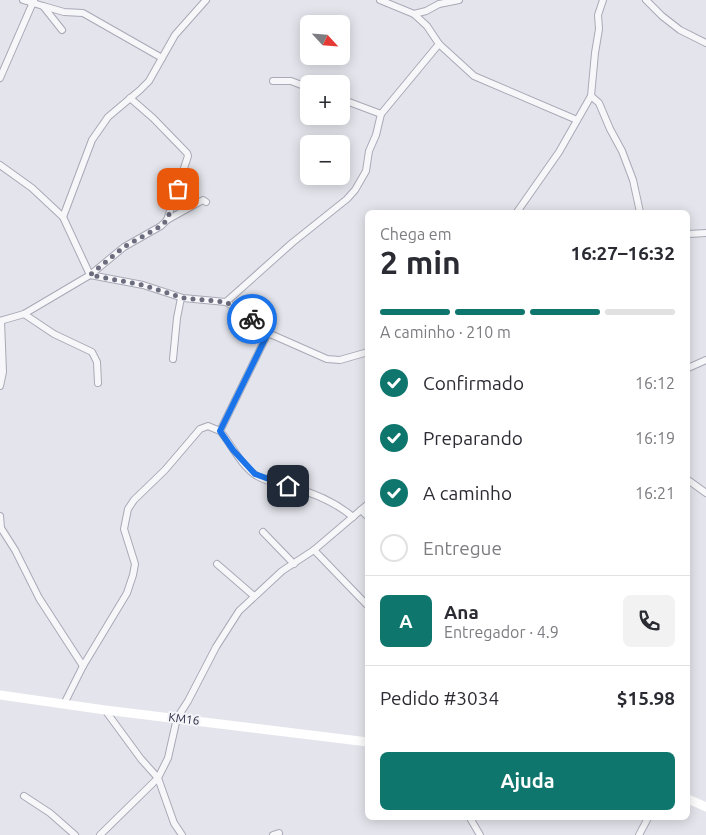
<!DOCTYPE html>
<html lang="pt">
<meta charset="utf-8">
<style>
:root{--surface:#fff;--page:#f2f2f3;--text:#2b2b33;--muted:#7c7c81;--line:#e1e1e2;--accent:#0f766e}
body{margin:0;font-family:Ubuntu,sans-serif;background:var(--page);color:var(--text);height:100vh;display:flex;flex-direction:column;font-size:19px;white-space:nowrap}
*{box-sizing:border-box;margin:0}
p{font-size:16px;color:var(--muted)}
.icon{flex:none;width:28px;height:28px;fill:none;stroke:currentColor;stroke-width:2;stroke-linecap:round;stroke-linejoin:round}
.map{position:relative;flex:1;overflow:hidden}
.panel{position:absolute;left:365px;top:210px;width:325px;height:610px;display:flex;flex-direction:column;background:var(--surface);border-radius:8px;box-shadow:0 2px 12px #0003}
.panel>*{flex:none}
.needle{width:32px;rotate:116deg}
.tools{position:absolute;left:300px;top:15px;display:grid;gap:10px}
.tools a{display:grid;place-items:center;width:50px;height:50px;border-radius:8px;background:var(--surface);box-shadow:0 2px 12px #0003;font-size:25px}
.pin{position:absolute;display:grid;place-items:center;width:42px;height:42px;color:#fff;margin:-21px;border-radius:10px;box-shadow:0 2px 8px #0006}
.courier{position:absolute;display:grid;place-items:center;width:50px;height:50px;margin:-25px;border:4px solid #1a73e8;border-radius:50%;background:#fff;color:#222;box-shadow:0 1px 6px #0007}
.headline em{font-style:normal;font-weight:700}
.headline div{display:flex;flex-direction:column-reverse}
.headline{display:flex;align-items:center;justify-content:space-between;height:85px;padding:0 15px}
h1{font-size:32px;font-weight:700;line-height:38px}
.bar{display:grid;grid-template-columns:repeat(4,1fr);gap:8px 5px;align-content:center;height:60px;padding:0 15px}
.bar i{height:6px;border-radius:4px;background:var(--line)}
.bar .active{background:var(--accent)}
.bar p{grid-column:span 4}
.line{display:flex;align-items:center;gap:12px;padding:0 15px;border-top:1px solid var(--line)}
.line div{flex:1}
.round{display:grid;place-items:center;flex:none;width:52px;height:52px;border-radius:8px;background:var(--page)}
ol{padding:0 15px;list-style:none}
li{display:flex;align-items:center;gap:15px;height:55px}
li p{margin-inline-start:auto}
li .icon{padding:5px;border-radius:50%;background:var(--accent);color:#fff;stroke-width:4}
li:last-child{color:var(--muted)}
li i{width:28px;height:28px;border:2px solid var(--line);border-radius:50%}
.cta{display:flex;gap:10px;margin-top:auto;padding:10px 15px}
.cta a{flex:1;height:58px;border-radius:8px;background:var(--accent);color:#fff;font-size:20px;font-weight:700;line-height:58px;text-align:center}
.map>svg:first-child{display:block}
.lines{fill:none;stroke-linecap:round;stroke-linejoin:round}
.street-casing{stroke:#a9a9b7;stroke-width:8}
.street{stroke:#f7f7fa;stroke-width:6}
.secondary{stroke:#fff;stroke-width:9}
.done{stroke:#6c6c7f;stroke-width:5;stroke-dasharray:0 9}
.route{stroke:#1a73e8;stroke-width:6}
.labels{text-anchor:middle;stroke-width:4;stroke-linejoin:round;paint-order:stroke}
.street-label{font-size:12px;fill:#2b2c45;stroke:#f4f4f9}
</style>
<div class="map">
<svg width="706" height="835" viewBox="0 0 706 835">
<rect width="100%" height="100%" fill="#e4e4ec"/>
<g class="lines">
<g class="street-casing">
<g id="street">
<path d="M23 0 43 6 62 30"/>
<path d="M380 0 414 14 427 26 439 44 474 76 577 120"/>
<path d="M646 0 662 16 680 30 706 43"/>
<path d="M43 6 64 12 83 13 162 58"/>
<path d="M414 14 426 11 439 4 459 0"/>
<path d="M0 78 34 0"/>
<path d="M273 81H291L309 88"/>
<path d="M591 96 599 103 610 129 622 151 633 180 640 212"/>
<path d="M341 99 381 114"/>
<path d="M0 165 32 188 63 217 90 275"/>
<path d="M517 212 559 152 591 96 595 53 599 29 598 15 603 0"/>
<path d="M63 217 92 140 108 117 140 90 149 81 175 35 206 0"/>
<path d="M167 220 203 200 206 202"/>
<path d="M688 234 706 233"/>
<path d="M90 275 143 285 183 298 226 302 254 320 268 333 327 359 340 360 368 352"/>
<path d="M226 302 292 243 347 199 355 190 366 171 369 151 376 135 381 114 439 44"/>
<path d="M24 314 54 334 92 352 97 362 98 383"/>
<path d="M0 321 24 314 90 275 124 247 161 226 167 220 188 156 187 153 153 118 130 98"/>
<path d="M268 333 220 431C232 445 241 466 257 476 268 482 282 485 294 488 317 494 335 502 353 517"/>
<path d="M173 359 177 318 181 298"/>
<path d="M688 368 706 360"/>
<path d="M0 386 3 372 1 321"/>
<path d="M688 480 706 493"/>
<path d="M361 510 368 517"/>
<path d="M0 516 1 528 15 550 39 598 83 666"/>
<path d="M263 532 294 564"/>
<path d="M314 550 368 606"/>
<path d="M217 564 254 596"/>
<path d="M64 704 83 666 127 593 133 575 135 564 124 529 128 509 134 500 165 470 200 429 208 426 220 431"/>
<path d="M105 710 141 759 158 778 174 823 182 835"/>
<path d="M24 796 50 813 75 835"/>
<path d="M470 818 480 835"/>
<path d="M100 835 158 778 168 758 177 718 188 701 216 647 239 611 282 571 314 550 368 504"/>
<path d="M273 835 279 833"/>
<path d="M639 835 648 818"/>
</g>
</g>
<use href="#street" class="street"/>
<g class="secondary">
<path d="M0 695 105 710 368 742"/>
<path d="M688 799 706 807"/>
</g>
</g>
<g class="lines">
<path class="done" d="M178 189 167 220 161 226 124 247 90 275 143 285 183 298 226 302 252 319"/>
<path class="route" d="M252 319 268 333 220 431 233 450 255 474 288 486"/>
</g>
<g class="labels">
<g class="street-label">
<text transform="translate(184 719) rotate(7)" y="4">KM16</text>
</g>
</g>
</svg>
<div class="tools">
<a><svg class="needle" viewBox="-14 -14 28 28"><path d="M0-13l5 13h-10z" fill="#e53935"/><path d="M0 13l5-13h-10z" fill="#7c7c81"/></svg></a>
<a>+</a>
<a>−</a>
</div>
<div class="pin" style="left:178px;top:189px;background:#ea580c"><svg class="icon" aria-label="bag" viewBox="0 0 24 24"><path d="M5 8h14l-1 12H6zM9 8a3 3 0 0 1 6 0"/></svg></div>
<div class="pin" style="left:288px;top:486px;background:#1f2937"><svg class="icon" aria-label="home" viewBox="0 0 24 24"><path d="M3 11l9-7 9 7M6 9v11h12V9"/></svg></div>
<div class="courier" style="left:252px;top:319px"><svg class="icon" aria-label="bike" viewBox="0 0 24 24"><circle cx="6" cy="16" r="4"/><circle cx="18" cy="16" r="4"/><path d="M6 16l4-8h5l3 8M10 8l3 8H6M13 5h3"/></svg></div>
<section class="panel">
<div class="headline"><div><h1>2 min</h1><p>Chega em</p></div><em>16:27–16:32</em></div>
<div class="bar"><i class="active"></i><i class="active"></i><i class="active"></i><i></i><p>A caminho · 210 m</p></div>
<ol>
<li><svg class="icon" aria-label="check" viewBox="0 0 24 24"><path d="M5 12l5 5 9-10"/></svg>Confirmado<p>16:12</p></li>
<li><svg class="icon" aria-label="check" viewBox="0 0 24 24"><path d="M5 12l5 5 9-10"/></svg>Preparando<p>16:19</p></li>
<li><svg class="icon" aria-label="check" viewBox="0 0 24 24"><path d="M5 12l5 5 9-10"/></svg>A caminho<p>16:21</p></li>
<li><i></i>Entregue</li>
</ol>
<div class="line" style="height:90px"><b class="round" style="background:var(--accent);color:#fff">A</b><div><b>Ana</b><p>Entregador · 4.9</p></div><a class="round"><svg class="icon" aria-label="phone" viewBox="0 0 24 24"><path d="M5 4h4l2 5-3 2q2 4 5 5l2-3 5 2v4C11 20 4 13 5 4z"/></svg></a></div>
<div class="line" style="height:65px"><div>Pedido #3034</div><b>$15.98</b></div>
<div class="cta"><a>Ajuda</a></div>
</section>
</div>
